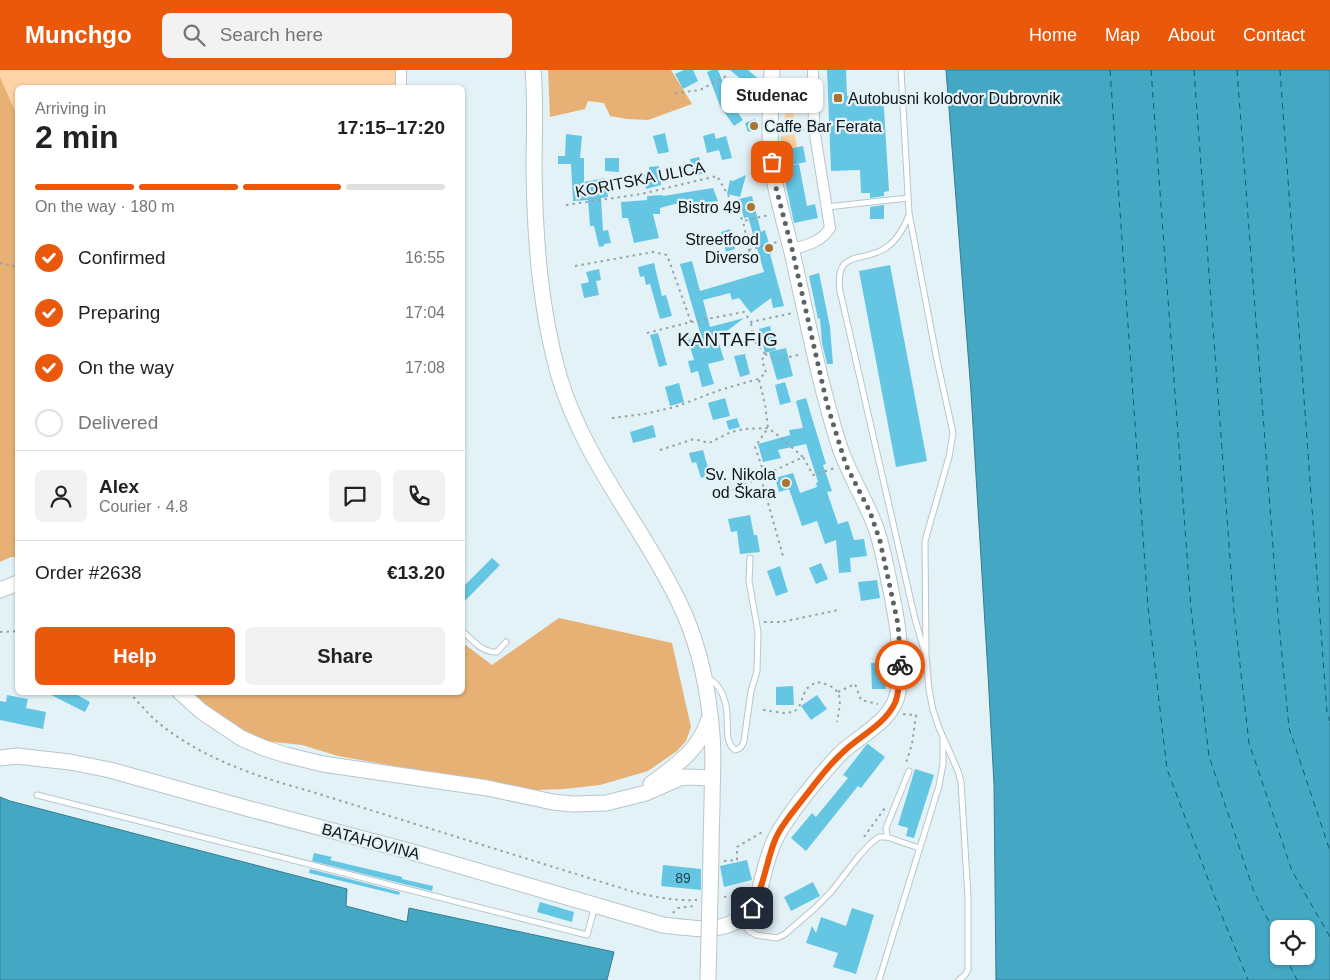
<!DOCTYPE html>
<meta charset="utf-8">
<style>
:root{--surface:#fff;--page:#f2f2f2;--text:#222;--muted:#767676;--line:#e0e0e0;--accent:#ea580c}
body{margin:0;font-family:Helvetica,sans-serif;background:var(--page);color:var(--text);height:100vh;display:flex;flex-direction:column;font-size:19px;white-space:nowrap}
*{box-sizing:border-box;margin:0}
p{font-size:16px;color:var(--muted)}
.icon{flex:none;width:28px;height:28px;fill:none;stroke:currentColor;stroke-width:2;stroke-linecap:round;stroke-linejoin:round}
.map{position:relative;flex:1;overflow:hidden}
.side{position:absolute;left:15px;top:15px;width:450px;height:610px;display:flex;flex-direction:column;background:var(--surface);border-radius:8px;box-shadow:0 1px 4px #0004}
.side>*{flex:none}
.buttons{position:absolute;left:1270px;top:850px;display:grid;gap:10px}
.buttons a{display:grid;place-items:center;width:45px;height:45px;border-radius:8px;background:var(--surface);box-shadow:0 1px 4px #0004;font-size:25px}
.pin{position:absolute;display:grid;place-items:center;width:42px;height:42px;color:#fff;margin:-21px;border-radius:10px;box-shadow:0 2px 8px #0006}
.courier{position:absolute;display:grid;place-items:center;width:50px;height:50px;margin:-25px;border:4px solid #ea580c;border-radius:50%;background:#fff;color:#222;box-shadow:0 1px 6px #0007}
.bubble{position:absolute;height:35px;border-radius:8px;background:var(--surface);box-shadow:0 1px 4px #0004;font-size:16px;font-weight:700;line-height:35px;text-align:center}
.overview em{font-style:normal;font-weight:700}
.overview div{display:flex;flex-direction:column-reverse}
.overview{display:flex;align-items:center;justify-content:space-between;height:85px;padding:0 20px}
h1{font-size:32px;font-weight:700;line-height:38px}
.bar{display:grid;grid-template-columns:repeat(4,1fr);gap:8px 5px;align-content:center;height:60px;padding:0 20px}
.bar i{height:6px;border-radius:4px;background:var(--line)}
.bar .active{background:var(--accent)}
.bar p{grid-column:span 4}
.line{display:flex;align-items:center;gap:12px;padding:0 20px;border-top:1px solid var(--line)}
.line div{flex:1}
.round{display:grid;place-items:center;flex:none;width:52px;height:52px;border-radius:8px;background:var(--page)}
ol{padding:0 20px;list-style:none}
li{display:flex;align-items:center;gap:15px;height:55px}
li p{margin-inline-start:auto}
li .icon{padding:5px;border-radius:50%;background:var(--accent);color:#fff;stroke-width:4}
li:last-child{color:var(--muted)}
li i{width:28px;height:28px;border:2px solid var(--line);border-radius:50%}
.cta{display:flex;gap:10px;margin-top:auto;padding:10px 20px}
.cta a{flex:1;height:58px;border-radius:8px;background:var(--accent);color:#fff;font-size:20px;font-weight:700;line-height:58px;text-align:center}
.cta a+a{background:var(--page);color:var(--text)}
header{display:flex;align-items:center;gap:30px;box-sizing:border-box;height:70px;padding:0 25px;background:var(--accent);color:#fff}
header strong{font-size:24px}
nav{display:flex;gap:28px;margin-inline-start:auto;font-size:18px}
.search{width:350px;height:45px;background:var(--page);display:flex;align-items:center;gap:12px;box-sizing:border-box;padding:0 18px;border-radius:8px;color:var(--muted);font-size:19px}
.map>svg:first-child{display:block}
.green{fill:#fed3a5}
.forest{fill:#e7b074}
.water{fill:#44a7c4;stroke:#357c90;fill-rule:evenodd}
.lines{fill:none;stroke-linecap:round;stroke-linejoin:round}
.ferry{stroke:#0c5e72;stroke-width:1;stroke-dasharray:6 5;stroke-linecap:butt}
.building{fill:#65c6e3}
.lane-casing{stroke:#b8c6cb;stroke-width:7}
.street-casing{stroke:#b8c6cb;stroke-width:12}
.primary-casing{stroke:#b8c6cb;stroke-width:17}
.path{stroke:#98a3a7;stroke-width:2;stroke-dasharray:2.5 4;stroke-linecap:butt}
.lane{stroke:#fff;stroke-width:5}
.street{stroke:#fff;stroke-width:10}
.primary{stroke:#fff;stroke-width:15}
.primary-bridge-casing{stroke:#b8c6cb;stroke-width:17;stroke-linecap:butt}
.primary-bridge{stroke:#fff;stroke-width:15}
.done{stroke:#5a6366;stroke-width:5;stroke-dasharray:0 9}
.route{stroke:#ea580c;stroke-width:6}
.poi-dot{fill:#aa732f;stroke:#e3f2f7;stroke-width:2}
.labels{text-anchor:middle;stroke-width:4.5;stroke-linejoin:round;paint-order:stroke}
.number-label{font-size:14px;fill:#26424b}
.poi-label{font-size:16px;fill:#111618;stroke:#e3f2f7;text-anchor:end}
.street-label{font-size:16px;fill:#111618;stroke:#e3f2f7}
.quarter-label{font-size:19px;letter-spacing:1px;fill:#111618;stroke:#e3f2f7}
</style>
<header>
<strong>Munchgo</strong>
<div class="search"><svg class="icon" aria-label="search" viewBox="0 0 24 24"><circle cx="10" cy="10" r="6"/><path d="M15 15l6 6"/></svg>Search here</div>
<nav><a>Home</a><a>Map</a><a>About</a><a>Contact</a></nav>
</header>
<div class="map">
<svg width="1330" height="910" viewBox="0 0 1330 910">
<rect width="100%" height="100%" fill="#e3f2f7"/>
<g class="green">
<path d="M0 0H395L396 17 18 18 17 48 0 7Z"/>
<path d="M793 38 795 57 783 59 786 39Z"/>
<path d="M795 64 797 77 781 80V66Z"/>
</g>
<g class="forest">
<path d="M548 0H671L692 34 648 50 627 49 610 46 604 33 588 31 585 39 550 47Z"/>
<path d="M0 7 18 48V487H11L0 492Z"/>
<path d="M559 548 672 573 691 657 686 671 677 681 648 701 600 715 564 719 536 720 497 712 445 705 338 686 302 675 265 671 236 660 189 623 462 622 463 573 492 595Z"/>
</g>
<g class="water">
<path d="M946 0H1330V910H996L994 714 988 604 971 322ZM1279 859H1306V886H1279Z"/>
<path d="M0 727 10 731 347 819 346 836 407 852 409 838 614 882 607 910H0Z"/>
</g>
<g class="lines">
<g class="ferry">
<path d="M1110 0 1148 537 1167 699 1220 841 1248 910"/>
<path d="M1151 0 1191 539 1209 686 1254 822 1279 872"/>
<path d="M1194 0 1234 542 1249 673 1292 801 1330 867"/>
<path d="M1237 0 1278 544 1289 658 1330 781"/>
<path d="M1280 0 1327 643 1330 651"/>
<path d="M1285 886 1297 910"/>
</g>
</g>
<g class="building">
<path d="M684 0H693L698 11 683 19 675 4Z"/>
<path d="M712 0H718L732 34 743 50 734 56 720 36 707 2Z"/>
<path d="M730 0H748L762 12 755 21Z"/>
<path d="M827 0H846L847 26 883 23 889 121 884 122V126L870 128V123H861L860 100 831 101Z"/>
<path d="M755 49 758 59 748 62 745 53Z"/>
<path d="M665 63 669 82 658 84 653 66Z"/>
<path d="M714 63 716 69 726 66 732 88 722 90 719 80 707 83 703 66Z"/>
<path d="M566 64 582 66 580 88H584V112L605 108 608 127 601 128 603 161 608 160 611 173 604 174V176L599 177 594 156H590L588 130 573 131 571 94H558V86H565Z"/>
<path d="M803 76 806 92 791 95 788 79Z"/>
<path d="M699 87 704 103 694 106 690 89Z"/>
<path d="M605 88H619V102L605 101Z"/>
<path d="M799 94 807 136 815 134 818 148 794 153 782 97Z"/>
<path d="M659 96 661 115 646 119 644 105 649 104V97Z"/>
<path d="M746 105 740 127 727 124 730 110 733 111Z"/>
<path d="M713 118 718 131 693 134V129L660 138V144H653L659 168 634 173 628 148H622L621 132 647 130V126L662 125 663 126Z"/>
<path d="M752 126 761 162 765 160 772 184H770L784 236 773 238 771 228 751 243 739 228 732 230 730 223 703 230 710 257 744 248 714 271 718 270 724 290 708 294 714 314 702 317 698 301 691 303 688 291 694 290 688 270 701 266 680 194 692 191 700 221 764 202 748 147 744 148 739 129Z"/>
<path d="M884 135V149H870V137Z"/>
<path d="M730 159 735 179 726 182 721 162Z"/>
<path d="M654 193 662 226 666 225 672 246 660 249 650 214 646 215 644 206 640 207 638 197Z"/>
<path d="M890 195 927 391 896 397 859 201Z"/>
<path d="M599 199 601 210 596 211 599 225 584 228 581 214 589 212 586 202Z"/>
<path d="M819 203 830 257 833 294H827L822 273 820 248 818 249 809 206Z"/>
<path d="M770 256 776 280 765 283 759 259Z"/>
<path d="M658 263 667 295 659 297 650 265Z"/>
<path d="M786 278 793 306 777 310 769 282Z"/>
<path d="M745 284 750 304 740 307 734 286Z"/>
<path d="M785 312 791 332 780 335 775 315Z"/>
<path d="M679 313 684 332 670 336 665 317Z"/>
<path d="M725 328 730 346 713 350 708 333Z"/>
<path d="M806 328 826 394 823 395 832 421 827 422 838 454 848 451 854 470 864 469 867 486 850 488 851 502 839 503 836 470 825 474 817 451 802 456 789 419 779 422 775 408 793 403 800 423 817 417 816 413 818 412 806 374 778 380 781 388 763 392 758 374 790 365 789 360 803 358 796 331Z"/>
<path d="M737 348 740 357 729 360 726 351Z"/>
<path d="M653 355 656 367 633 373 630 362Z"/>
<path d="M703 380 710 405 701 408 696 392 692 393 689 383Z"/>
<path d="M750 445 754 465H757L760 482 740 484 737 461 731 462 728 449Z"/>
<path d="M492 488 500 495 462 534V518Z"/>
<path d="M821 493 828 509 816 514 809 498Z"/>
<path d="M780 496 788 522 776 526 767 501Z"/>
<path d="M877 510 880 528 861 531 858 512Z"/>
<path d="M884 592 886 619H872L871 593Z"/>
<path d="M793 616 794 635H776V617Z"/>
<path d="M45 622H72L90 632 85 642Z"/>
<path d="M7 625 28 629 26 638 46 642 43 659 0 650V631L6 632Z"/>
<path d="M817 625 827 639 811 650 801 636Z"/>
<path d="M867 674H868L885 687 861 718 858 716 806 781 791 768 812 743 816 747 848 708 843 705Z"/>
<path d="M915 699 934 705 914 768 906 766 908 758 898 755Z"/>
<path d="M314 783 332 787 330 790 402 807V809L433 816 432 821 312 791Z"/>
<path d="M747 790 752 810 724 817 720 796Z"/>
<path d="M663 795 701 799V820L661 816Z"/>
<path d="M310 799 400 822 399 825 309 803Z"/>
<path d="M813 812 820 826 791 841 784 827Z"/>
<path d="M540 832 574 842 572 852 537 842Z"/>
<path d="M852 838 874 845 856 904 833 897 838 883 806 873 812 856 816 863 821 847 846 856Z"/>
</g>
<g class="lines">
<g class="lane-casing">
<g id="lane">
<path d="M901 0 909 143 937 290 953 363 949 387 925 471 926 585 929 620 933 640 939 658 958 701 961 712 968 827V900L965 905 959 910"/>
<path d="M827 137 908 128"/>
<path d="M909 145C905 156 897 170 887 177 865 194 834 177 840 221L915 549 924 580"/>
<path d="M462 561C473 570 482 583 497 582L506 572"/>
<path d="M708 609C721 613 727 633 727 646 728 658 725 672 735 680 741 679 742 676 744 671L751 621 757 601 758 562 749 511 750 488"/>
<path d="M37 725 587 865 595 836"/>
<path d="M887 767 886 758 909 701"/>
<path d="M741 850 749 861 756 865 777 868 785 864 815 838 831 822 859 786 871 773 879 767H887L919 778"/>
<path d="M879 910 939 716 943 694V670"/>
</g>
</g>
<g class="street-casing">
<g id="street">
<path d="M401 0V18"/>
<path d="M792 179C806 176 821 172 830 158L814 58 813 0"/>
</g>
</g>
<g class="primary-casing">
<g id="primary">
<path d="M533 0C536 33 534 66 534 100 535 169 540 239 559 306 585 394 647 461 684 543 701 582 709 624 712 665 714 688 712 712 712 735 711 765 711 796 710 826"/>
<path d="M0 520 18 513"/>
<path d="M180 622 201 641 241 668 264 678 286 685 323 694 487 718 553 732 573 734 606 733 646 723 680 708 686 707 712 708"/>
<path d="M0 688 17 686 43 689 70 692 110 700 246 738 409 781 663 855C699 859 736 867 757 829 764 805 768 778 782 757 798 732 818 708 838 686 857 666 893 652 898 622 904 582 896 544 888 506 884 488 881 470 874 453 864 427 848 403 839 375 820 315 808 253 794 191 787 159 776 128 772 95 768 64 771 31 772 0"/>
<path d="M651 714C676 695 699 681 709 649"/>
</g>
</g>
<g class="path">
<path d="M675 23 700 20 726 6 735 33 758 34"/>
<path d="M784 62 804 60"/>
<path d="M566 135 641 124 717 106 743 151 769 145"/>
<path d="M749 180 777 172"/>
<path d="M715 192 750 185 743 151"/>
<path d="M0 193 18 197"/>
<path d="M575 196 653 182 667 185 691 252"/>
<path d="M647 263 691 252 744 242 751 252 793 243"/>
<path d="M765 284 777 290 802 284"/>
<path d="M759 310 765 334 768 358 755 377 765 406"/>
<path d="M612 348 644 344 675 337 720 320 758 309 766 303 762 290 765 284 753 269 751 252"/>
<path d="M660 380 694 369 709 373 731 362 744 359 768 358 775 363 803 387"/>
<path d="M761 408 783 486"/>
<path d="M727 423 803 387 813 405 835 398"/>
<path d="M764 552H782L838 540"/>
<path d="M0 562 18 561"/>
<path d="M129 622C137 631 145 640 153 648 194 685 254 706 306 720L637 823C657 827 676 831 697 830"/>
<path d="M838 622 855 614 861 630 878 634"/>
<path d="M763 640 784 643 794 642 799 637 806 619 816 612C845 617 841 629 837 652"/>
<path d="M903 644 916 645 912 674 906 693"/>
<path d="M864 767 885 738"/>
<path d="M724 791 737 790V777L764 761"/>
<path d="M724 827 744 824"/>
<path d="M673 843 678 838 696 836"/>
</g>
<use href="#lane" class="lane"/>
<use href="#street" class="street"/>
<use href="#primary" class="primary"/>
<g class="primary-bridge-casing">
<path id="primary-bridge" d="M708 910 710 826"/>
</g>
<use href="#primary-bridge" class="primary-bridge"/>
</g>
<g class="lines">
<path class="done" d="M772 92 775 114 792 179 827 334 846 395 870 442 880 471 898 554 900 583V595"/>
<path class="route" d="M752 838C764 817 766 792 775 770 781 755 793 742 803 729 815 714 826 698 840 685 857 667 884 656 895 633 900 622 899 607 900 595"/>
</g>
<g class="poi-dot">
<rect x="833" y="23" width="10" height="10" rx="2.5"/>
<circle cx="754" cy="56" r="5"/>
<circle cx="751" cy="137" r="5"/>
<circle cx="769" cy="178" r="5"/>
<circle cx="786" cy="413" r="5"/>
</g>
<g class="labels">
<g class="number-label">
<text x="683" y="813">89</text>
</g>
<g class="poi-label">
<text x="848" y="34" text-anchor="start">Autobusni kolodvor Dubrovnik</text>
<text x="764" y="62" text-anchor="start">Caffe Bar Ferata</text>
<text x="741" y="143">Bistro 49</text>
<text x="759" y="175">Streetfood<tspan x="759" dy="18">Diverso</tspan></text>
<text x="776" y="410">Sv. Nikola<tspan x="776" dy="18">od Škara</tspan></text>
</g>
<g class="street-label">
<text transform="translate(640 109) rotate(-11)" y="6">KORITSKA ULICA</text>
<text transform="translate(371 771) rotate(15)" y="6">BATAHOVINA</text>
</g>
<g class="quarter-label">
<text x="728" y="276">KANTAFIG</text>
</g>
</g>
</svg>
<div class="buttons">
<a><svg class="icon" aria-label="locate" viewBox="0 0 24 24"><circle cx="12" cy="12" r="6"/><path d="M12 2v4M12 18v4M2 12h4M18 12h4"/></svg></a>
</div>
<div class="pin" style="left:772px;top:92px;background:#ea580c"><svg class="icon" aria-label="bag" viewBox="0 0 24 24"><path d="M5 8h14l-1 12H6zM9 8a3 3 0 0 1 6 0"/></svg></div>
<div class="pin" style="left:752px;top:838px;background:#1f2937"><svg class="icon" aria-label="home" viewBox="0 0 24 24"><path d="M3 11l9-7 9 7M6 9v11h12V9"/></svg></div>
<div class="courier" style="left:900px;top:595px"><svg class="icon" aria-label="bike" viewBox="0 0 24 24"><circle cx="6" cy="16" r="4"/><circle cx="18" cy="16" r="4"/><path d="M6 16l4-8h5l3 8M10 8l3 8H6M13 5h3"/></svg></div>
<div class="bubble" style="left:721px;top:8px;width:102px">Studenac</div>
<section class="side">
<div class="overview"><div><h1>2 min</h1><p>Arriving in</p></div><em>17:15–17:20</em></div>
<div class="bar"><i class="active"></i><i class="active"></i><i class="active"></i><i></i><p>On the way · 180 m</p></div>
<ol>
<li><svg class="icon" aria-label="check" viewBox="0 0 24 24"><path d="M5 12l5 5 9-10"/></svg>Confirmed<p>16:55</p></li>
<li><svg class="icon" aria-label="check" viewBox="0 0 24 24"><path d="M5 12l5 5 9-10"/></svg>Preparing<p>17:04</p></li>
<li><svg class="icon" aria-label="check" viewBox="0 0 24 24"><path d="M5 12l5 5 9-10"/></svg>On the way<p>17:08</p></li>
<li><i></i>Delivered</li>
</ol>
<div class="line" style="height:90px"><a class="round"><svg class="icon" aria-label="person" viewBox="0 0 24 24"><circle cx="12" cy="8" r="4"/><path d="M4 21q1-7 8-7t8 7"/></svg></a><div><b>Alex</b><p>Courier · 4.8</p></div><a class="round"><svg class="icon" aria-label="chat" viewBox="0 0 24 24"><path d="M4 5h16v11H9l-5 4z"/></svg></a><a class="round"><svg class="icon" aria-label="phone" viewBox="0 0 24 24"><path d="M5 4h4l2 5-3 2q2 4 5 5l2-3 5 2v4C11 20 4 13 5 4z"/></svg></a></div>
<div class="line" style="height:65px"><div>Order #2638</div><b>€13.20</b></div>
<div class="cta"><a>Help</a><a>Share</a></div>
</section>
</div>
